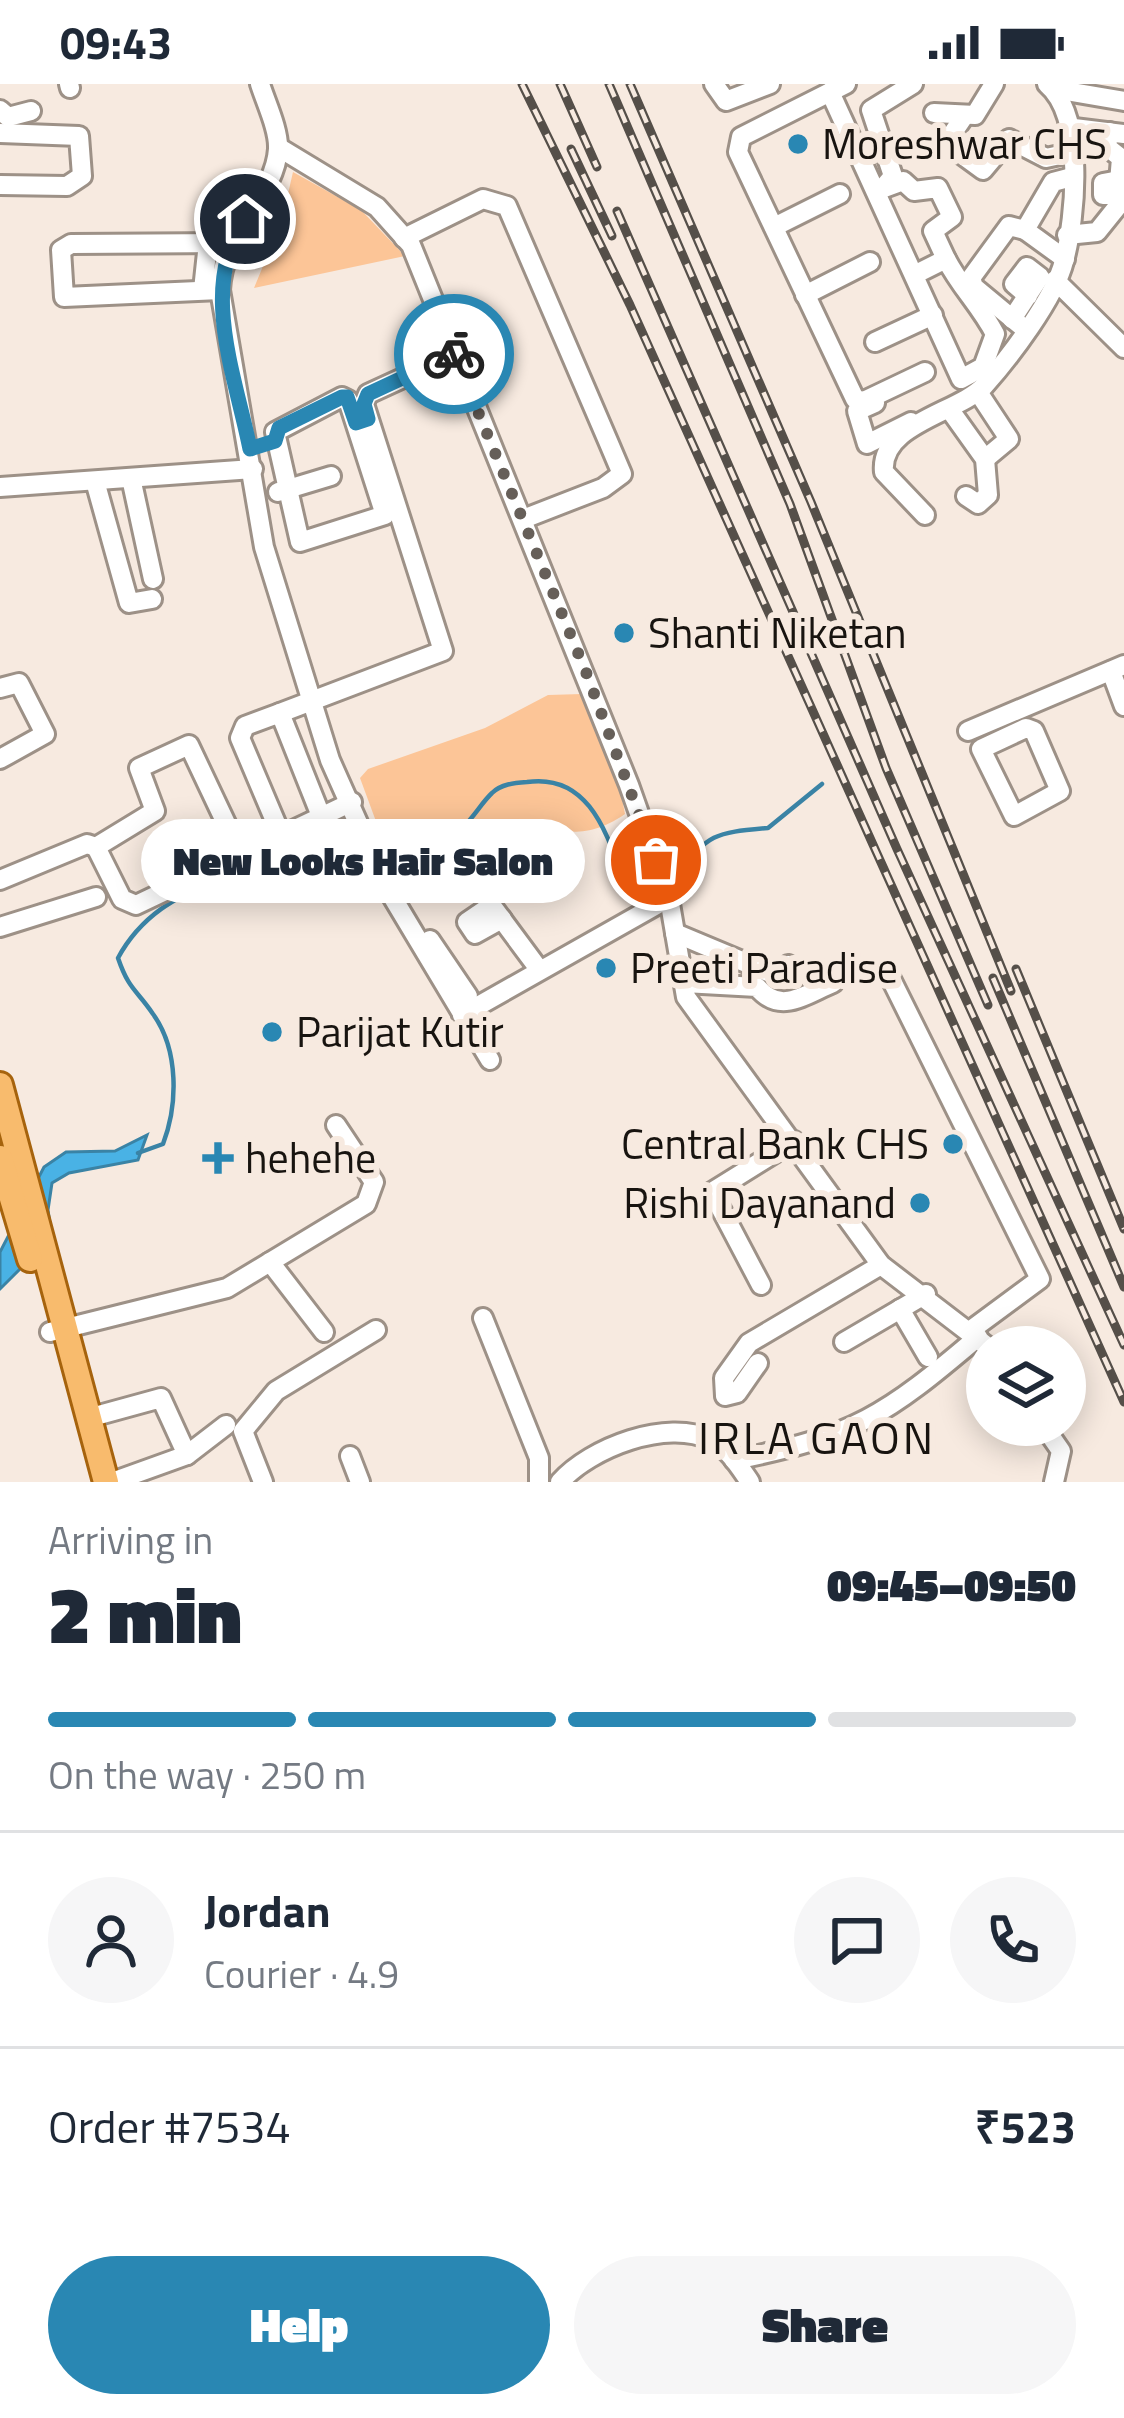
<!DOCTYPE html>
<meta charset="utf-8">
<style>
:root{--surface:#fff;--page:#f6f6f7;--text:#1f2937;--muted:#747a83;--line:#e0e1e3;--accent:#2987b3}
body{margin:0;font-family:"Titillium Web",sans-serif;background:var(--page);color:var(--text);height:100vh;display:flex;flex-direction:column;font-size:45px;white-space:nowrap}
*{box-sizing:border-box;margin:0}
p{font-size:39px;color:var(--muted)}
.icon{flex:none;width:66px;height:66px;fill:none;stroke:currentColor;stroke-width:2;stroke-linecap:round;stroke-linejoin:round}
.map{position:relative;height:1398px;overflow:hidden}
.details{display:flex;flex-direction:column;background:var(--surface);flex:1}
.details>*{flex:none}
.buttons{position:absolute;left:966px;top:1242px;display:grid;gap:24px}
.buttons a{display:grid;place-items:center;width:120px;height:120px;border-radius:50%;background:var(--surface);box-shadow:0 6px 30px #0003;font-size:60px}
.pin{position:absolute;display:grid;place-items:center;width:102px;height:102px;color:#fff;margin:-51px;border:6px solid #fff;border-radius:50%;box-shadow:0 3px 12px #0007}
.courier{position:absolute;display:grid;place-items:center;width:120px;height:120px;margin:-60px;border:9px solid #2987b3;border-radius:50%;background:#fff;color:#222;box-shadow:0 3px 15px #0007}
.bubble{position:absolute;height:84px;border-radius:42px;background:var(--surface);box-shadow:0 6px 30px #0003;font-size:39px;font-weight:800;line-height:84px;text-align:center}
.head em{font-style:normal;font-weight:800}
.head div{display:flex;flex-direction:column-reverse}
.head{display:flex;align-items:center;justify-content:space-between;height:204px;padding:0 48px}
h1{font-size:78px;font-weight:800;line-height:90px}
.bar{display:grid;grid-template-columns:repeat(4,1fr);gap:18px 12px;align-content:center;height:144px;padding:0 48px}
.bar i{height:15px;border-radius:9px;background:var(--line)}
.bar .active{background:var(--accent)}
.bar p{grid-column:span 4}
.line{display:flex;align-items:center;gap:30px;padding:0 48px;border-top:3px solid var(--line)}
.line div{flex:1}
.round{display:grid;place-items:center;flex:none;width:126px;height:126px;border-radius:63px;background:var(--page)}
.cta{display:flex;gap:24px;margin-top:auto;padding:24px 48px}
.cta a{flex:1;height:138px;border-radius:72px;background:var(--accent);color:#fff;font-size:48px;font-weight:800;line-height:138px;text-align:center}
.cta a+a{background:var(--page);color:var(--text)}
.status{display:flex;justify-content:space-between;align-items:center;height:84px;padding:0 60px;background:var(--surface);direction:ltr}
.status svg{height:33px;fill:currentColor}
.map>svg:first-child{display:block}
.green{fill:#fcc597}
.water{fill:#49b2e5;stroke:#3a83a5;stroke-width:3}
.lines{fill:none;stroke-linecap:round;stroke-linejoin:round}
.stream{stroke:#3a83a5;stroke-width:4.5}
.minor-casing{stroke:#9d9187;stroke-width:24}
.major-casing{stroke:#a6630d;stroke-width:30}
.minor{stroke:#fff;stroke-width:18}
.major{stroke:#f8bb6d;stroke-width:24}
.rail-casing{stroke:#554f49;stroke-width:9}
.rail{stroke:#f7eae0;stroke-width:4.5;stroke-dasharray:14;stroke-linecap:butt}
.done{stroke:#665f59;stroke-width:12;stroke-dasharray:0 21.6}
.route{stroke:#2987b3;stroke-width:15}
.poi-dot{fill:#2987b3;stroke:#f7eae0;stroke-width:4.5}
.labels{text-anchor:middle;stroke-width:12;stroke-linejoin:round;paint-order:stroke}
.poi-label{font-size:42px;fill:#181410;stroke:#f7eae0;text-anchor:start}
.neighbourhood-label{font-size:45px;letter-spacing:3px;fill:#181410;stroke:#f7eae0}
</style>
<div class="status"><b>09:43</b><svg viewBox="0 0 49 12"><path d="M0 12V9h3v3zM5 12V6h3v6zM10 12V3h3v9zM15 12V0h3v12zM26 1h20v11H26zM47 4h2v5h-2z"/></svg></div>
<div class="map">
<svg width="1124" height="1398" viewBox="0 0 1124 1398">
<rect width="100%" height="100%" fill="#f7eae0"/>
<g class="green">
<path d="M293 88 361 126 405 172 254 204 282 136Z"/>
<path d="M582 610 616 684 625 730C576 764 553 736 498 752 471 799 465 821 405 816L360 694 368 685 485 644 548 611Z"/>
</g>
<path class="water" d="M147 1051 138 1076 69 1089 52 1099 48 1126 52 1153 0 1205V1168L44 1083 66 1068 115 1067Z"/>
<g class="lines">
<g class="stream">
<path d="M365 740C401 730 419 758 445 753 466 749 477 723 492 709 501 700 514 699 527 698 590 689 607 751 626 801L654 804"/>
<path d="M278 761 354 743"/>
<path d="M671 795C711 750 710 749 768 744L822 700"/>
<path d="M138 1069 163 1060C178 1021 179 966 153 930 136 905 129 906 118 874 151 813 207 804 263 770"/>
</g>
<g class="minor-casing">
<g id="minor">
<path d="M69 0 70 4"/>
<path d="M260 0C266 19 279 46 278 65 275 113 223 147 220 206L264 463 330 676 387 804 490 976"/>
<path d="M714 0 726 17 770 0"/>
<path d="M846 0 741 53 738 68 855 315 864 317 925 288"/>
<path d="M1054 5 1124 17"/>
<path d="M830 8 961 295 983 283 995 250C980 221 961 204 946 175L914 191"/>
<path d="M0 26 8 33 31 27"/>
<path d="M934 29 975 31 994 0"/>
<path d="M965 31 946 59 983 86 1009 55 1046 74 1074 68"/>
<path d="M1074 44 1124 50"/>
<path d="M0 49 79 52 82 92 67 102 0 101"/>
<path d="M278 63 377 123 411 161 629 701 669 814 686 913 881 1181 988 1263"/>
<path d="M882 105 893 92 871 26 913 0"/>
<path d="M876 107 903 97 914 107 938 104 952 133 933 147 946 175"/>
<path d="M1118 111H1103V99L1119 96"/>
<path d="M774 143 840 110"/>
<path d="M1025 146 1009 142 971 194 974 203 1026 246"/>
<path d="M1067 151 1097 148 1117 123 1121 74 1107 63 1109 48"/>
<path d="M404 154 483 115 507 122 608 357 622 390 603 404 523 435"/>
<path d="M1065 175 1025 146 1053 98 1072 93"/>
<path d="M1055 196 1124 264"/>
<path d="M203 206 208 159"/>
<path d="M220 206 64 213 61 166 71 160 229 159"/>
<path d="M805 211 870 178"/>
<path d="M1012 235 1039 194 1040 193 1027 183 1014 200 1028 212"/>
<path d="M875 258 933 231"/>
<path d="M978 308 1009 355 985 375"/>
<path d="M342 313 348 316 385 431 300 458 275 348Z"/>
<path d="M875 319 857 327 867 360 911 338"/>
<path d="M950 326 985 375 988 411 978 420 966 412"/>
<path d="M131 394 153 495"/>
<path d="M95 397 129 519 152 515"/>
<path d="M0 403 253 385"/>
<path d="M278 408 331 392"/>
<path d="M925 431 884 388C879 340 958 329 984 302 1009 274 1055 214 1064 177 1076 132 1085 32 1047 0"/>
<path d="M1111 587 1124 622"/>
<path d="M0 604 19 599 45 650 0 675"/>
<path d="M280 629 443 567 364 320 368 310 455 270"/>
<path d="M1026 644 1034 647 1060 707 1014 732 981 665Z"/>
<path d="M968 647 1124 581"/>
<path d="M281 751 240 654 245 642 280 629 321 732"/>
<path d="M241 771 189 661 139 684 155 727 96 763 122 815 136 821 352 718"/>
<path d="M0 796 87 760 96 763"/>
<path d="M475 799 538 884"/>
<path d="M492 821 467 838 475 850 502 835"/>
<path d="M0 843 96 813"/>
<path d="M675 849 775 891 788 881"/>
<path d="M430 856 468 912"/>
<path d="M887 887 1040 1195 971 1246"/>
<path d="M684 899 757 903C780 931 804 911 833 899"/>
<path d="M462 931 669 814"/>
<path d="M270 1178 324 1248"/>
<path d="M761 1201 712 1108 794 1057"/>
<path d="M900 1225 928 1273"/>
<path d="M483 1234 539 1374V1398"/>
<path d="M50 1248 227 1204 366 1120 374 1098 336 1041"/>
<path d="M844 1258 926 1210"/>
<path d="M758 1279 737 1309 725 1312 724 1294 749 1259 881 1181"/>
<path d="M88 1334 161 1314 187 1371 112 1398"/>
<path d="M1043 1341 1061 1367 1054 1398"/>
<path d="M187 1371 226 1341"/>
<path d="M350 1372 360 1398"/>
<path d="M734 1376C855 1352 885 1332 978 1253"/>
<path d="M263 1398 243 1347 276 1307 376 1246"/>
<path d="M560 1398C590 1364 667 1334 711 1356 729 1365 739 1382 750 1398"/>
</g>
</g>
<g class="major-casing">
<g id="major">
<path d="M0 1001 106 1398"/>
<path d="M0 1074 30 1175"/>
</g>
</g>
<use href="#minor" class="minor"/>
<use href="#major" class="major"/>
<g class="rail-casing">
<g id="rail">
<path d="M522 0 630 221 1124 1318"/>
<path d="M560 0 597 83"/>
<path d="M609 0 790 420 886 684 988 921"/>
<path d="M630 0 811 418 1011 907"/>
<path d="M571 65 612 152"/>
<path d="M617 127 897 765 1124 1261"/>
<path d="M1016 885 1124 1145"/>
<path d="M993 894 1124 1203"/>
</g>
</g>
<use href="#rail" class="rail"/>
</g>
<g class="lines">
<path class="done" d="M454 270 586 588 656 776"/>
<path class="route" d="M245 135C199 203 235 290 250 365L275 357 279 344 342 313H347L356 339 368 335 364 320 368 310 454 270"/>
</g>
<g class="poi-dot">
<circle cx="798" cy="60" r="12"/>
<circle cx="624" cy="549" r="12"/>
<circle cx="606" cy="884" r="12"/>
<circle cx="272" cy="948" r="12"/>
<circle cx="953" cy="1060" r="12"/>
<path d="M212 1056h12v12h12v12h-12v12h-12v-12h-12v-12h12z"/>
<circle cx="920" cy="1119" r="12"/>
</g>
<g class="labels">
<g class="poi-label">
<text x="822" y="75">Moreshwar CHS</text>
<text x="648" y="564">Shanti Niketan</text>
<text x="630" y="899">Preeti Paradise</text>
<text x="296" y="963">Parijat Kutir</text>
<text x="929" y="1075" text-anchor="end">Central Bank CHS</text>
<text x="245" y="1089">hehehe</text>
<text x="896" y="1134" text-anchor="end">Rishi Dayanand</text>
</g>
<g class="neighbourhood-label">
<text x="817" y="1370">IRLA GAON</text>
</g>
</g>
</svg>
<div class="buttons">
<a><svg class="icon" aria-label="layers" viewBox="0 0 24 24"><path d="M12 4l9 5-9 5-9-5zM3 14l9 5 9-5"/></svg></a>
</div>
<div class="pin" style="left:656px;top:776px;background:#ea580c"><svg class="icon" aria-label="bag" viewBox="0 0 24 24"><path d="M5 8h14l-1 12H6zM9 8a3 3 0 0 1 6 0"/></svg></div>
<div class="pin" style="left:245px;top:135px;background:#1f2937"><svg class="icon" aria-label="home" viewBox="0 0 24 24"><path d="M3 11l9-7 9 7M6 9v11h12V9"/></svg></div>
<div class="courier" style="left:454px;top:270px"><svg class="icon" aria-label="bike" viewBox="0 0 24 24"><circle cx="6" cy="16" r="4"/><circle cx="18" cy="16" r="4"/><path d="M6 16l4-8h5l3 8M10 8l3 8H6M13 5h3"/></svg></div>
<div class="bubble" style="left:141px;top:735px;width:444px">New Looks Hair Salon</div>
</div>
<section class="details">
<div class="head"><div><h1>2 min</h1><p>Arriving in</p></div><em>09:45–09:50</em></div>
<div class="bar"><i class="active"></i><i class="active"></i><i class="active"></i><i></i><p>On the way · 250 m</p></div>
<div class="line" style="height:216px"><a class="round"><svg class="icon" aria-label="person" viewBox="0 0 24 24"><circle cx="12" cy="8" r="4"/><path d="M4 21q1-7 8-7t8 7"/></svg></a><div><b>Jordan</b><p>Courier · 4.9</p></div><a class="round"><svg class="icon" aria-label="chat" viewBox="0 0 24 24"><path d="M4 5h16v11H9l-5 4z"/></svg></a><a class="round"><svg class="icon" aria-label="phone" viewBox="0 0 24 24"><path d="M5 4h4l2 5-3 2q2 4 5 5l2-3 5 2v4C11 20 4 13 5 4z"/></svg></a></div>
<div class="line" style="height:156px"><div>Order #7534</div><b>₹523</b></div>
<div class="cta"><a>Help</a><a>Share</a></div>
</section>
